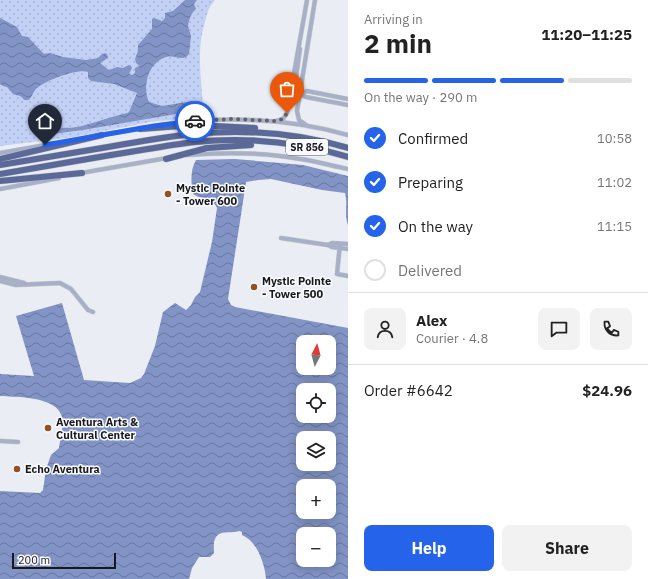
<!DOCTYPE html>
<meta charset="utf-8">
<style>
:root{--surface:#fff;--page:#f2f2f2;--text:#222;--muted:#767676;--line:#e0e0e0;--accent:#2563eb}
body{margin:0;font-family:"IBM Plex Sans",sans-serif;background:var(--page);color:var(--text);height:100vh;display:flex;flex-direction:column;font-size:15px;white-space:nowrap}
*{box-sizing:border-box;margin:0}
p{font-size:13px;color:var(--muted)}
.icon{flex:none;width:22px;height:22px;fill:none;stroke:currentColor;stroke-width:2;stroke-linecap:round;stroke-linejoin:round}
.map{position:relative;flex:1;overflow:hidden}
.details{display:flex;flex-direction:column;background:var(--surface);width:300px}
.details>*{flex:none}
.needle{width:26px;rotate:6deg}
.fabs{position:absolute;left:296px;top:335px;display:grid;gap:8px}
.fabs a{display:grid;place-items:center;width:40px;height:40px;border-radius:8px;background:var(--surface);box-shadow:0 2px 10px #0003;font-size:20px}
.scale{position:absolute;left:12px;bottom:10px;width:104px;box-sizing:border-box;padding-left:4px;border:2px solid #18191b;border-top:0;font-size:11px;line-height:14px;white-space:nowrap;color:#18191b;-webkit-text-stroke:3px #f9fafe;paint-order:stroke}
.pin{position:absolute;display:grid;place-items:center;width:34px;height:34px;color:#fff;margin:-41px -17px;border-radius:50% 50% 50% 0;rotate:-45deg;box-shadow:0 0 4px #0007}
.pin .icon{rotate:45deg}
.courier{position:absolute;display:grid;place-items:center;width:40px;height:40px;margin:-20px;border:3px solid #2563eb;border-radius:50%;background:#fff;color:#222;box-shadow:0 1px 5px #0007}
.head em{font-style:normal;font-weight:700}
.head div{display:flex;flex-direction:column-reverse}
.head{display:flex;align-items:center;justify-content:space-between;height:68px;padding:0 16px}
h1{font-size:26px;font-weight:700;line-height:30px}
.bar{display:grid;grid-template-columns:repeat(4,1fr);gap:6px 4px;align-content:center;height:48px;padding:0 16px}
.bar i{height:5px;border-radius:3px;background:var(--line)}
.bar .selected{background:var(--accent)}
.bar p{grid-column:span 4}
.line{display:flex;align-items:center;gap:10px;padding:0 16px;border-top:1px solid var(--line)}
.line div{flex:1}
.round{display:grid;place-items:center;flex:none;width:42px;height:42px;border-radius:8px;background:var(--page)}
ol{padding:0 16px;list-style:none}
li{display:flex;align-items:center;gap:12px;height:44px}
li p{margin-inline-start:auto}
li .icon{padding:4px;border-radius:50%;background:var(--accent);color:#fff;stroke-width:4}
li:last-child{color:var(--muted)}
li i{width:22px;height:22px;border:2px solid var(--line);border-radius:50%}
.action{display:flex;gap:8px;margin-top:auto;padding:8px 16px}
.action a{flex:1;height:46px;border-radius:8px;background:var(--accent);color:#fff;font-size:16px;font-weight:700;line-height:46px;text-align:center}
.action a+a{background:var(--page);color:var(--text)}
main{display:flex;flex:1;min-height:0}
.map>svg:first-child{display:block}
.grass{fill:url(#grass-dots)}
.water{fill:url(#water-waves);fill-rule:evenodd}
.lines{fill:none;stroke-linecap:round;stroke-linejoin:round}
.minor-casing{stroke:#c8cbd0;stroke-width:5}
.highway-casing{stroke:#c8cbd0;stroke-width:7}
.minor{stroke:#a7b0c7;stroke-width:4}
.highway{stroke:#5a6998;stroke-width:6}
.done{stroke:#626367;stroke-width:4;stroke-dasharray:0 7.2}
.route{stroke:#2563eb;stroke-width:5}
.poi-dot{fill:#945022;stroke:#f9fafe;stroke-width:1.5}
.labels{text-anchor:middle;stroke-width:3;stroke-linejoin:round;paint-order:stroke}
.shield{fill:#f9fafe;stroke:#5c5c5f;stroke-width:1}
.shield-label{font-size:10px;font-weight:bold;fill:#18191b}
.poi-label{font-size:11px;font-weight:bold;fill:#18191b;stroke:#f9fafe;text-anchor:start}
</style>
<main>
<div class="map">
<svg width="348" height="579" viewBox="0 0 348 579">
<defs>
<pattern id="grass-dots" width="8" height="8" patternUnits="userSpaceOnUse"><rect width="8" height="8" fill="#c3d0f6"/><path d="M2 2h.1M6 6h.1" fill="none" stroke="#a7b2d2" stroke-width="1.8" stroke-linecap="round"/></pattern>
<pattern id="water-waves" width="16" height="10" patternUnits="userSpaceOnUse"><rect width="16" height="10" fill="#8293c5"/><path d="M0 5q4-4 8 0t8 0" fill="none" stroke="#69779f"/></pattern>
</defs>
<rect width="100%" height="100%" fill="#eaedf3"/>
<path class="grass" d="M0 0H215C209 7 207 13 205 22 195 55 203 81 203 115L178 120 156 121 73 137 0 146Z"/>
<g class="water">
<path d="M185 0H197L194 4 196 9C191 13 189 20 188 26L191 36 189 54C182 63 175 54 166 57 148 63 142 86 149 102L162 106 193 101 195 112 176 114 83 130 37 136C42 125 67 129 78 127 94 123 110 117 127 113L129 112 137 93 114 84 91 81 88 78V72C78 68 43 81 35 90 33 93 31 99 28 100 23 101 23 97 20 96 18 95 15 95 13 94L7 87 3 86 0 84V18L17 27 22 36 28 37 43 53 45 54 50 53 63 57 86 60 98 58 101 55 105 53 107 54 108 58 100 63 109 70 117 67 123 68 129 65 131 66 132 68 129 74 132 75 135 73V68L140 66 136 63 135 59 138 51V45L152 29V19L154 18 162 21 165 18V13L173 11Z"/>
<path d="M235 159 303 165 348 176V225C344 215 348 204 345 193L322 190 271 179 258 180 246 182 228 299 231 305 235 307 348 328V579H266C265 564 257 541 242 535V532L239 531C232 534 219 529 215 539 213 543 214 549 214 553L210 557H199L192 568 189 579H0V491L40 493 43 490 46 469 51 455 59 448C60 439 64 426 62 417 57 396 16 397 0 396V374L34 376 16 316 62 303 84 380 130 383 141 378 144 374 155 346 163 312 175 303 186 310 191 305 195 297 200 292 212 242 217 208C213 197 201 200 193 194 191 183 190 170 196 160ZM303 342H329V368H303ZM303 390H329V416H303ZM303 438H329V464H303ZM303 486H329V512H303ZM303 534H329V560H303Z"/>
</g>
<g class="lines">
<g class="minor-casing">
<g id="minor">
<path d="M300 49 295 84 296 92 306 97 348 105"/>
<path d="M299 94 307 91 348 99"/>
<path d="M276 121 283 119 287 113 307 0"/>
<path d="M160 125C222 116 287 118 348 135"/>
<path d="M306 125 299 120 297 111 315 0"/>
<path d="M101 135 142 128"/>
<path d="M0 153 51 144"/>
<path d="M187 155C225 152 263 152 300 159 316 161 332 166 348 169"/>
<path d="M81 173 167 158"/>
<path d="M0 189 59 178"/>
<path d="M281 238 328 245 332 247 348 249"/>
<path d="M340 244 337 274 348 276"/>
<path d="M328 245 332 243 348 244"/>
<path d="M0 277 24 283"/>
<path d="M0 281 16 285 60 283 71 289 88 310 93 312"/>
<path d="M0 441 18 442"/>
</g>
</g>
<g class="highway-casing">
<g id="highway">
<path d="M140 129 194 125 255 128"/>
<path d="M0 159 102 135"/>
<path d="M166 159 207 148 251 145"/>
<path d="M0 165C36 159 72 153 108 147 136 142 164 137 192 134 244 129 298 133 348 148"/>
<path d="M0 174C37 168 74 161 111 155 139 151 167 145 195 142 246 137 299 142 348 157"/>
<path d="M0 181 82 173"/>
</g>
</g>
<use href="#minor" class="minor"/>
<use href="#highway" class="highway"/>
</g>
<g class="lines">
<path class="done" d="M195 121 233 119 276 121 283 119 287 113"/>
<path class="route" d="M45 145 154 126 195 121"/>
</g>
<g class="poi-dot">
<circle cx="168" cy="194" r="4"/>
<circle cx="254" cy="287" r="4"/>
<circle cx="48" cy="428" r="4"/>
<circle cx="17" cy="469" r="4"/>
</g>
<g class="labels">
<rect class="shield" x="286" y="139" width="42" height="16" rx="3"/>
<g class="shield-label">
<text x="307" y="151">SR 856</text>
</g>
<g class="poi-label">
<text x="176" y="192">Mystic Pointe<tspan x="176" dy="13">- Tower 600</tspan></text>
<text x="262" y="285">Mystic Pointe<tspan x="262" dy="13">- Tower 500</tspan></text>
<text x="56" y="426">Aventura Arts &amp;<tspan x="56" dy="13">Cultural Center</tspan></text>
<text x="25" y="473">Echo Aventura</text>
</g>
</g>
</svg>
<div class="fabs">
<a><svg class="needle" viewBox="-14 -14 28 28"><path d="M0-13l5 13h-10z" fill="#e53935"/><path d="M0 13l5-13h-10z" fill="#767676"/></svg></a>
<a><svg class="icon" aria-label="locate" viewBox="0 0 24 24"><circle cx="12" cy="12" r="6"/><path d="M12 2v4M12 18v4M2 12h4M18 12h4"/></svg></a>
<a><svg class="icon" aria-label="layers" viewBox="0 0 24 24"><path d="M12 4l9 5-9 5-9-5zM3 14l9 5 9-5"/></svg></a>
<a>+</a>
<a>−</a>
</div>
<div class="scale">200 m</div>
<div class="pin" style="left:287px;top:113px;background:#ea580c"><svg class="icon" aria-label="bag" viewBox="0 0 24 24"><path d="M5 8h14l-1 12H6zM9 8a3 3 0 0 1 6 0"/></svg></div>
<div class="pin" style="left:45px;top:145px;background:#1f2937"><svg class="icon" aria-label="home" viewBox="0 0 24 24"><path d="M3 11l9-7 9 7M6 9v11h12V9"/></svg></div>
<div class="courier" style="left:195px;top:121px"><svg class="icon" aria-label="car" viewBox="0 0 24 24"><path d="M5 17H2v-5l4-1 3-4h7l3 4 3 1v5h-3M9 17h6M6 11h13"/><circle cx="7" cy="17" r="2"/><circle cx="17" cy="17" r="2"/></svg></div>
</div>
<section class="details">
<div class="head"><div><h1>2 min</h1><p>Arriving in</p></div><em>11:20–11:25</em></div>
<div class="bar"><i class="selected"></i><i class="selected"></i><i class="selected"></i><i></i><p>On the way · 290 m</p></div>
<ol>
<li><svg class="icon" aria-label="check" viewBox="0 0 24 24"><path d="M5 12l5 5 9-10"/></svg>Confirmed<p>10:58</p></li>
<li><svg class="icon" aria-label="check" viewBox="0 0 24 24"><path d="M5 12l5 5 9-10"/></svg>Preparing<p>11:02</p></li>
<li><svg class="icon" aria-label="check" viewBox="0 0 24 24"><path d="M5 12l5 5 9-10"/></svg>On the way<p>11:15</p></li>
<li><i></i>Delivered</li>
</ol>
<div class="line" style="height:72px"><a class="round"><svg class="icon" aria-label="person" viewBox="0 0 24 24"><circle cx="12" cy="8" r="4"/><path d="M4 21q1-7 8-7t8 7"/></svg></a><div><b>Alex</b><p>Courier · 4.8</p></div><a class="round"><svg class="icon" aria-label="chat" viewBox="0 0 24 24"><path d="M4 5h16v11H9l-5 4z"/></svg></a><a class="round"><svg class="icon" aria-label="phone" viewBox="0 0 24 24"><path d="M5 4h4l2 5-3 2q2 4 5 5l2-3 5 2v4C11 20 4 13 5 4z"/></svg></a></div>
<div class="line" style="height:52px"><div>Order #6642</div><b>$24.96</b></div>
<div class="action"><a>Help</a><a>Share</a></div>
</section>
</main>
